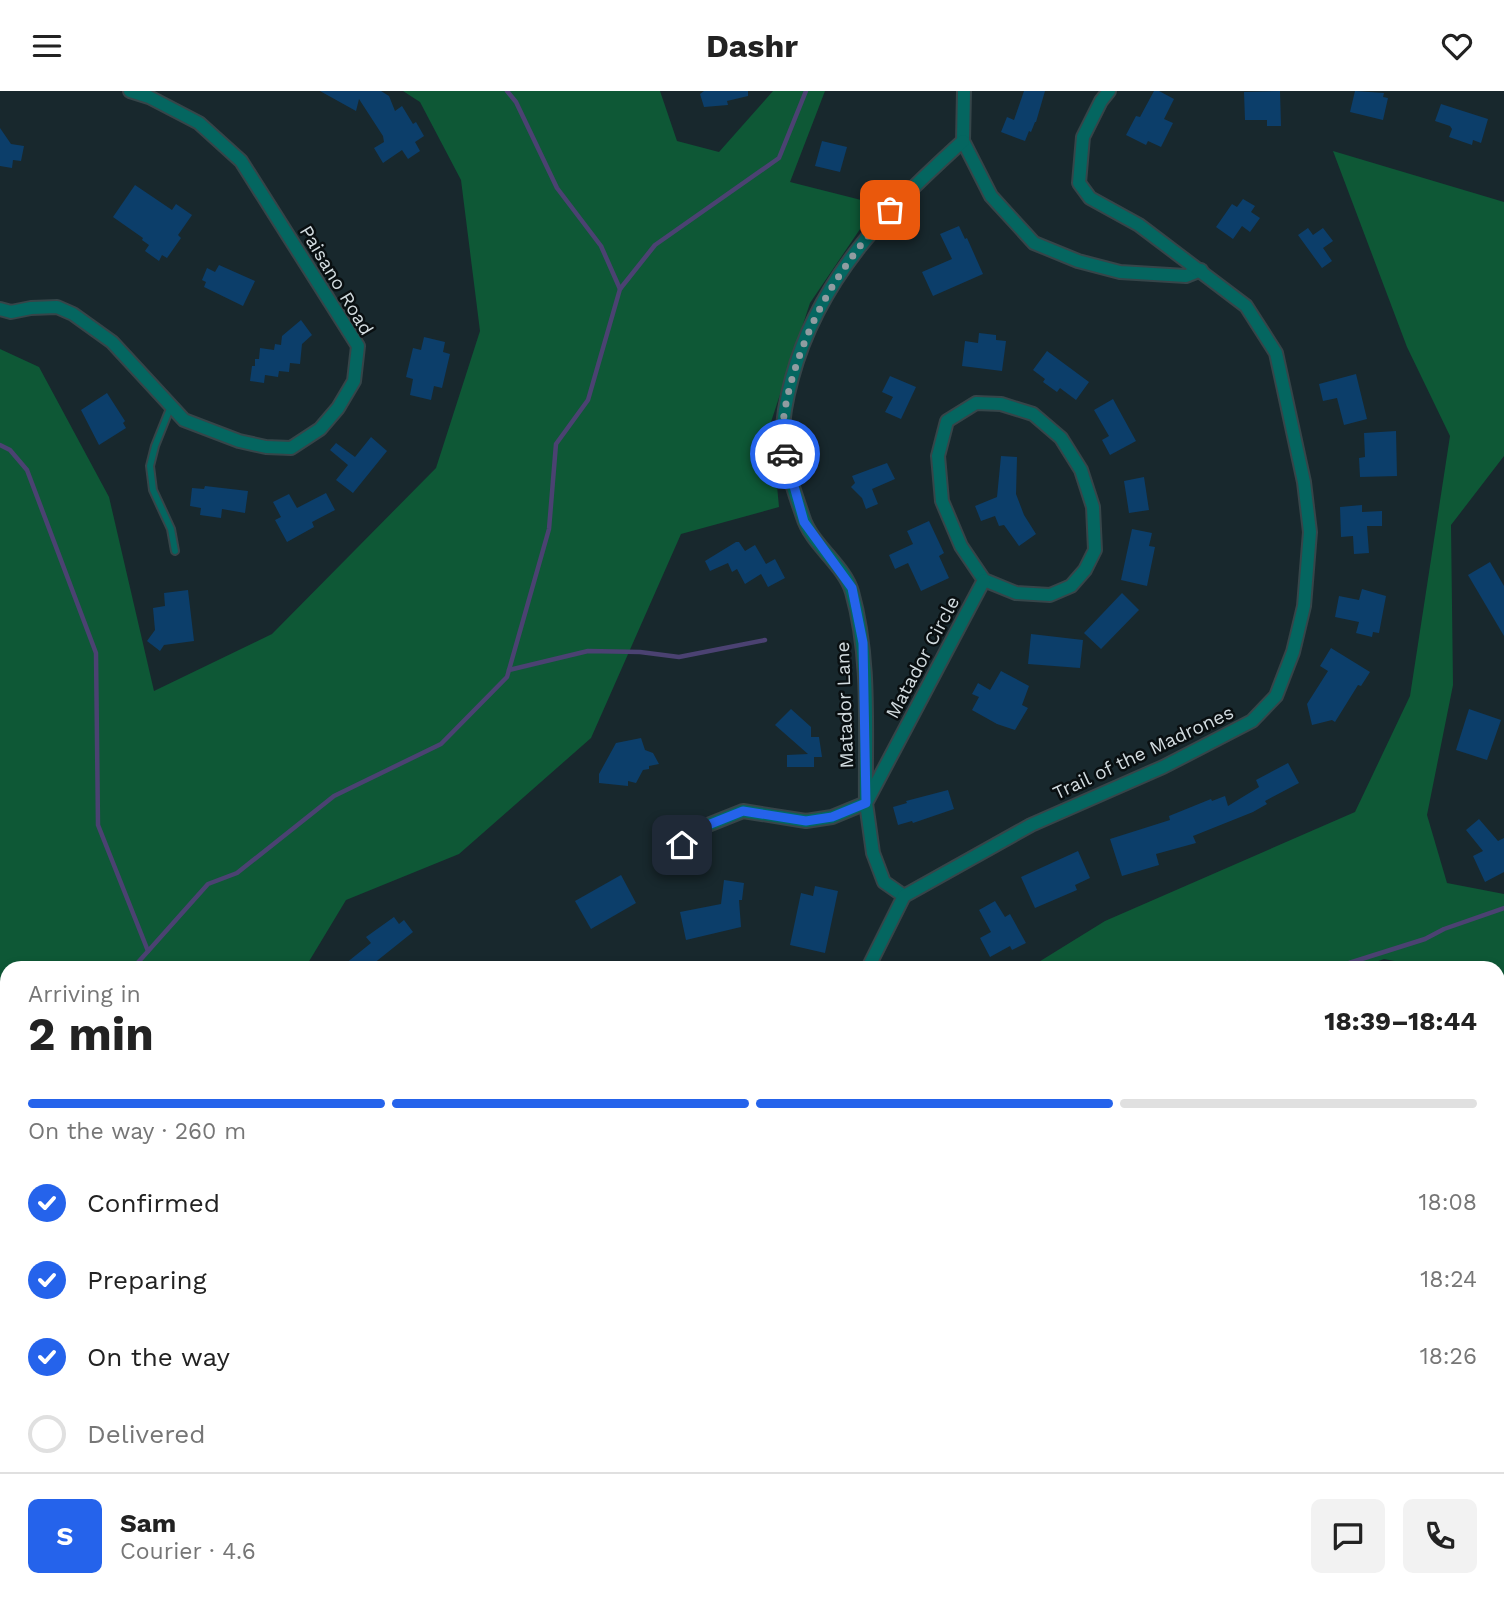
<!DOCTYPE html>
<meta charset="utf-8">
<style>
:root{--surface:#fff;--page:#f2f2f2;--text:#222;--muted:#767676;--line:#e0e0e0;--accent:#2563eb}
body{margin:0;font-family:"Work Sans",sans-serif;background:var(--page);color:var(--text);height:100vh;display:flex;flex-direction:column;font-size:26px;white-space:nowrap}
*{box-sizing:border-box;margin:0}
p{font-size:23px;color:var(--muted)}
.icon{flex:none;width:38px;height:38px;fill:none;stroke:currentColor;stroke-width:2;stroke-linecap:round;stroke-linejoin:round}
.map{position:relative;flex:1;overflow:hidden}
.panel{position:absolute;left:0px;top:870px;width:1505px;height:653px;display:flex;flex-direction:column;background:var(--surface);border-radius:21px 21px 0 0;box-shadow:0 4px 10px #0003}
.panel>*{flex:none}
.pin{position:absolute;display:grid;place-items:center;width:60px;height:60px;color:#fff;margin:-30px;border-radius:14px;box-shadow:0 4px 10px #0006}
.courier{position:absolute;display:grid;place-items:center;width:70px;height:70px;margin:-35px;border:5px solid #2563eb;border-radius:50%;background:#fff;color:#222;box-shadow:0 2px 9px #0007}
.summary em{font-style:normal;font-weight:700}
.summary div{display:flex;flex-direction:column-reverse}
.summary{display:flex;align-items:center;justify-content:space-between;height:119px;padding:0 28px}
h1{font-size:46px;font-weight:700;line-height:52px}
.bar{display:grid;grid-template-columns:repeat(4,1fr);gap:10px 7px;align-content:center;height:84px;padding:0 28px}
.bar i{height:9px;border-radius:5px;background:var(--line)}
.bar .active{background:var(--accent)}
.bar p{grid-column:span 4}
.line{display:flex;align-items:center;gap:18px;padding:0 28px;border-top:2px solid var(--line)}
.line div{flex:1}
.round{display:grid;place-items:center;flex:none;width:74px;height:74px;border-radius:10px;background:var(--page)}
ol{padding:0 28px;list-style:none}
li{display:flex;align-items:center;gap:21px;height:77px}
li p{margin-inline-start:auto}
li .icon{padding:7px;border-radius:50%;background:var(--accent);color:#fff;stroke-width:4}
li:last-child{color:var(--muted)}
li i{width:38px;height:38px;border:4px solid var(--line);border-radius:50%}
header{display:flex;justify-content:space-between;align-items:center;height:91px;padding:0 28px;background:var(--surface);font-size:32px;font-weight:700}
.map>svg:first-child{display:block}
.green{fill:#0e5836}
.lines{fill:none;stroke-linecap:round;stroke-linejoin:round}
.stream{stroke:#4b4272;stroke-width:4.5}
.building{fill:#0c3e6a}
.service-casing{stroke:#364549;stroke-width:10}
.minor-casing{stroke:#364549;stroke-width:16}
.tertiary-casing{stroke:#364549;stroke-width:18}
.service{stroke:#046660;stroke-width:6}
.minor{stroke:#046660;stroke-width:12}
.tertiary{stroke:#046660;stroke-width:14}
.done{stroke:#919ca1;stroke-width:7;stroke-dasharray:0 12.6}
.route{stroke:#2563eb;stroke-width:9}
.labels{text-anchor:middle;stroke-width:5;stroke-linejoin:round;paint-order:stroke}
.street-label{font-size:19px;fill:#d2dbdf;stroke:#090f11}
</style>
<header><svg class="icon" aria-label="menu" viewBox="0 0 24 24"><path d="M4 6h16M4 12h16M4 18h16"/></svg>Dashr<svg class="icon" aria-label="heart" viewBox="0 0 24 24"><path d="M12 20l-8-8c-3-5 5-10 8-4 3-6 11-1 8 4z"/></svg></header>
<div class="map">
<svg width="1504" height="1522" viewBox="0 0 1504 1522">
<rect width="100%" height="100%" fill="#18282d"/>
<g class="green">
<path d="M403 0H660L677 50 719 61 773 0H825L790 91 877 113 810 212 771 331 779 416 681 443 591 647 459 763 346 809 305 877H7V1254L0 1231V258L39 276 109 406 154 600 272 543 436 377 480 240 461 89 420 11Z"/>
<path d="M1333 60 1504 111V365L1451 434 1453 594 1427 724 1447 792 1504 803V892L1498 891V877H1430L1384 868 1359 877H1029L1105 830 1355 721 1410 605 1450 345 1407 256Z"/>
<path d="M675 1516H777L781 1522H677Z"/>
</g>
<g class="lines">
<g class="stream">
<path d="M507 0 516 11 557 97 601 155 620 198"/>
<path d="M0 354 10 359 27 379 96 562 98 734 148 860"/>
<path d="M509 579 588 560 640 561 679 566 765 549"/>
<path d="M133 877 208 793 237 782 334 705 441 653 507 586 549 438 556 353 588 309 620 198 655 154 779 67 806 0"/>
<path d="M1243 877 1247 872 1275 877"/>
<path d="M1310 877 1349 872 1425 848 1444 838 1504 817"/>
<path d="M0 1081 7 1068"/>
<path d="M147 1522 152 1516"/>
<path d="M715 1522 717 1516"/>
</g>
</g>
<g class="building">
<path d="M320 0H381L389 5 395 20 402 15 413 33 416 31 424 45 415 51 420 60 408 68 402 59 383 72 374 57 384 51 383 45 359 8 356 20Z"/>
<path d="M704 0H748V5L727 10 728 14 704 16 700 3Z"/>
<path d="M1024 0H1045L1036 31H1035L1031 41 1029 40 1025 50 1001 41 1007 26 1014 29Z"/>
<path d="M1154 0H1159L1174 8 1164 28 1173 32 1161 56 1148 50 1146 54 1126 44 1136 25 1140 26Z"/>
<path d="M1280 0 1281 35H1267V29H1245L1244 1Z"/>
<path d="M1355 0 1384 2 1383 6 1388 7 1383 29 1350 21Z"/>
<path d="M1441 13 1488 28 1481 52 1473 49 1472 54 1449 46 1452 38 1450 35 1435 30Z"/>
<path d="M0 37 11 53 24 55 21 70 13 69 12 77 0 75Z"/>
<path d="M822 50 847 56 840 81 815 75Z"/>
<path d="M135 94 172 119 176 113 192 124 178 144 181 147 167 167 162 164 159 170 145 160 149 154 142 149 143 147 113 126Z"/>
<path d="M1243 108 1255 115 1251 121 1260 127 1250 141 1242 135 1233 148 1216 136 1232 113 1237 116Z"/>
<path d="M959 135 965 148 967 147 983 183 933 205 922 181 952 168 940 143Z"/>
<path d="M1308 137 1313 144 1323 137 1333 150 1323 157 1332 170 1322 177 1298 144Z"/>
<path d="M219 174 255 190 243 215 204 196 206 191 202 189 207 177 215 181Z"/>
<path d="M301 229 312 244 302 253 300 273 290 272 289 281 279 280 278 286 265 284 264 292 250 290 252 275H255V268H259L260 257 274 259 275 253 281 254 282 245Z"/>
<path d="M979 242 996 244V249L1006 250 1002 280 962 275 965 250 978 252Z"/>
<path d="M424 246 445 251 443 261 450 263 442 297 434 295 431 309 410 304 413 288 406 286 413 257 421 259Z"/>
<path d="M1047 260 1089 291 1076 309 1060 297 1057 301 1043 291 1045 288 1033 279Z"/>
<path d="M1356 283 1367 328 1344 334 1337 307 1323 310 1319 293Z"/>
<path d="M890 285 916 296 901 328 885 321 893 306 882 301Z"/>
<path d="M107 302 125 330 123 332 126 337 99 354 81 319Z"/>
<path d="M1113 308 1136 350 1110 364 1102 349 1109 345 1094 319Z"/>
<path d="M1396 340 1397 385 1360 386 1359 367 1365 366 1364 342Z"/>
<path d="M371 346 387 360 353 402 336 389 348 374 330 359 336 352 355 366Z"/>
<path d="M1001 365 1017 366 1016 403 1024 424 1036 443 1019 455 1004 434 999 435 995 425 981 430 975 415 997 406Z"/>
<path d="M887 372 895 388 872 398 878 413 866 418 862 407 851 396 855 392 852 385Z"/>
<path d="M1144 386 1149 419 1129 422 1124 390Z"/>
<path d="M205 395 248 400 245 422 222 418 221 427 200 424 201 417 190 415 192 397 204 398Z"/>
<path d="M326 402 335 419 312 431 314 436 287 451 275 429 281 426 273 411 289 403 297 417Z"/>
<path d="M1362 414V421L1382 420V435H1367L1369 462 1354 463 1353 445 1341 446 1340 416Z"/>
<path d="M929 430 944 462 939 465 949 487 921 500 908 472 895 478 889 464 913 453 907 440Z"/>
<path d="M1132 438 1152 442 1149 455 1155 456 1147 495 1121 489Z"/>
<path d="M736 451H739L745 460 755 454 766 473 775 468 785 487 768 496 761 483 745 493 737 478 732 481 728 472 710 480 705 470Z"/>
<path d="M1490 471 1504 495V545L1468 484Z"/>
<path d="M1362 498 1386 505 1379 542 1373 541 1372 546 1356 542 1359 531 1335 526 1339 505 1359 509Z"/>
<path d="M188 499 194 550 164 554 160 560 147 550 155 539 153 517 165 515 164 502Z"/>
<path d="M1122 502 1139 519 1101 558 1084 542Z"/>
<path d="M1031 543 1083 549 1080 577 1028 573Z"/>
<path d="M1331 557 1370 581 1361 595 1358 594 1335 631 1332 629 1312 634 1307 613 1328 580 1320 575Z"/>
<path d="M1001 580 1029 595 1022 614 1028 617 1015 639 997 633 972 619 979 606 972 603 978 592 990 599Z"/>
<path d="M791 618 811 636V646H819L822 666H814V676H787V664L808 663 775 634Z"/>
<path d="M1469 618 1501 629 1487 669 1456 659Z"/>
<path d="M641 647 645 659 653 662 659 673 649 675V678L643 679 636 692 628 690V695L599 692V683L616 652Z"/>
<path d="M1288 672 1299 692 1265 710 1267 713 1253 721 1193 745 1196 752 1156 763 1159 774 1122 785 1110 748 1170 729 1169 725 1211 708 1212 710 1225 705 1228 715 1259 696 1256 689Z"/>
<path d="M948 699 954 718 913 732 912 730 898 734 893 716 907 712 906 710Z"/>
<path d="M1479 728 1498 750 1504 747V781L1485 791 1473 765 1483 760 1466 739Z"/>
<path d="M1078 760 1090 787 1075 794 1077 799 1035 817 1021 786Z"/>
<path d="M621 784 636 812 591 838 575 810Z"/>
<path d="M724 789 744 792 742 809H739L741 836 686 849 680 821 721 813Z"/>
<path d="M815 795 838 800 825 862 790 854 801 802 813 805Z"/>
<path d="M995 810 1005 826 1010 823 1026 852 1012 859 1010 855 990 866 980 847 991 841 979 819Z"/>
<path d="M394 826 399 833 404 829 413 841 368 877H340L371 852 366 846Z"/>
</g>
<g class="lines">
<g class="service-casing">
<g id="service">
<path d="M171 315 155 355 150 375 153 399 171 438 175 460"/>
<path d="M801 1522 804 1516"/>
</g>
</g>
<g class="minor-casing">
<g id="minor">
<path d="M964 0 963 50 991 105 1034 152 1078 170 1120 181 1186 185 1201 179"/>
<path d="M0 218 11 221 31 217 57 216 73 223 112 251 184 329 239 350 266 356 291 357 320 338 338 317 354 290 358 255 241 70 199 32 149 6 130 0"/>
<path d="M976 312 1001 313 1033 323 1061 347 1081 379 1093 416 1095 459 1085 479 1071 495 1050 504 1016 502 984 489 961 455 942 410 938 365 947 330Z"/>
<path d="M661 771 703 736 743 720 806 730 832 726 866 712C865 642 871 568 852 501 845 475 811 453 803 426 796 405 785 376 783 355 781 332 786 309 792 287 819 186 888 118 963 50"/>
<path d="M904 805 884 791 873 762 866 712 984 489"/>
<path d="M868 877 904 805 1031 734 1163 676 1252 630 1276 605 1293 561 1304 515 1310 441 1304 391 1276 262 1246 215 1139 134 1090 107 1079 92 1083 46 1101 10 1109 0"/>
<path d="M1498 1102 1504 1115"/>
<path d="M0 1294V1324"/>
<path d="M0 1453 7 1442"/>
<path d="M1498 1465 1504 1463"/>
<path d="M1355 1522 1369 1516"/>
</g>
</g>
<g class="tertiary-casing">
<g id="tertiary">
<path d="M1498 1074 1504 1071"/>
<path d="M328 1522 343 1516"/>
</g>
</g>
<use href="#service" class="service"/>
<use href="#minor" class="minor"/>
<use href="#tertiary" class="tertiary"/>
</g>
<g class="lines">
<path class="done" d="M785 363C779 342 785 316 790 295 809 225 842 173 890 119"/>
<path class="route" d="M682 754 703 736 743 720 806 730 832 726 866 712 863 552 852 497 804 431 785 363"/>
</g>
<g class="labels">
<g class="street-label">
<text transform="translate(337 189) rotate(59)" y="7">Paisano Road</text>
<text transform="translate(922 566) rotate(-62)" y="7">Matador Circle</text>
<text transform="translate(844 614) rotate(-92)" y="7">Matador Lane</text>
<text transform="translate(1143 661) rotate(-25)" y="7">Trail of the Madrones</text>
</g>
</g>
</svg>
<div class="pin" style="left:890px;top:119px;background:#ea580c"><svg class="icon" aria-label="bag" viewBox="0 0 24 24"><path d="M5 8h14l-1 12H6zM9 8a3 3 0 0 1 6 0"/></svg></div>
<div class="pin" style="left:682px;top:754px;background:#1f2937"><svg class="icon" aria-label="home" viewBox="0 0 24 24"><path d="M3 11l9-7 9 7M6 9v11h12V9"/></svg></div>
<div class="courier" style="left:785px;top:363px"><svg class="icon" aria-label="car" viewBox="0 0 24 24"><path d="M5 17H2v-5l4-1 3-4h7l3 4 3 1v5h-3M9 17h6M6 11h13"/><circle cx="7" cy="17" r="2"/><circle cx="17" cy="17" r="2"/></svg></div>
<section class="panel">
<div class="summary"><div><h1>2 min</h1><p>Arriving in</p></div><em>18:39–18:44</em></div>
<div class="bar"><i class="active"></i><i class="active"></i><i class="active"></i><i></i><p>On the way · 260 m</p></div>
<ol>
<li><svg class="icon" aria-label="check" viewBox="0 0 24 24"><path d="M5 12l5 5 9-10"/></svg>Confirmed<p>18:08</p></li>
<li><svg class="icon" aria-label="check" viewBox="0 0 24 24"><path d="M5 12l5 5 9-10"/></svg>Preparing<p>18:24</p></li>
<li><svg class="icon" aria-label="check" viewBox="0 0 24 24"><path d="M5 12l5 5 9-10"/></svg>On the way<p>18:26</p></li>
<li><i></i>Delivered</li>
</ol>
<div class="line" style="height:126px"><b class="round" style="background:var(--accent);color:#fff">S</b><div><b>Sam</b><p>Courier · 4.6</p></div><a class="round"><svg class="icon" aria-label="chat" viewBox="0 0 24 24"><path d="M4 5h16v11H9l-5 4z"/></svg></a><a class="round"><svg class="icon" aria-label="phone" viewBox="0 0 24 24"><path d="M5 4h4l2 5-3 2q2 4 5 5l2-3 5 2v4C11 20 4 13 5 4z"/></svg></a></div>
</section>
</div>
